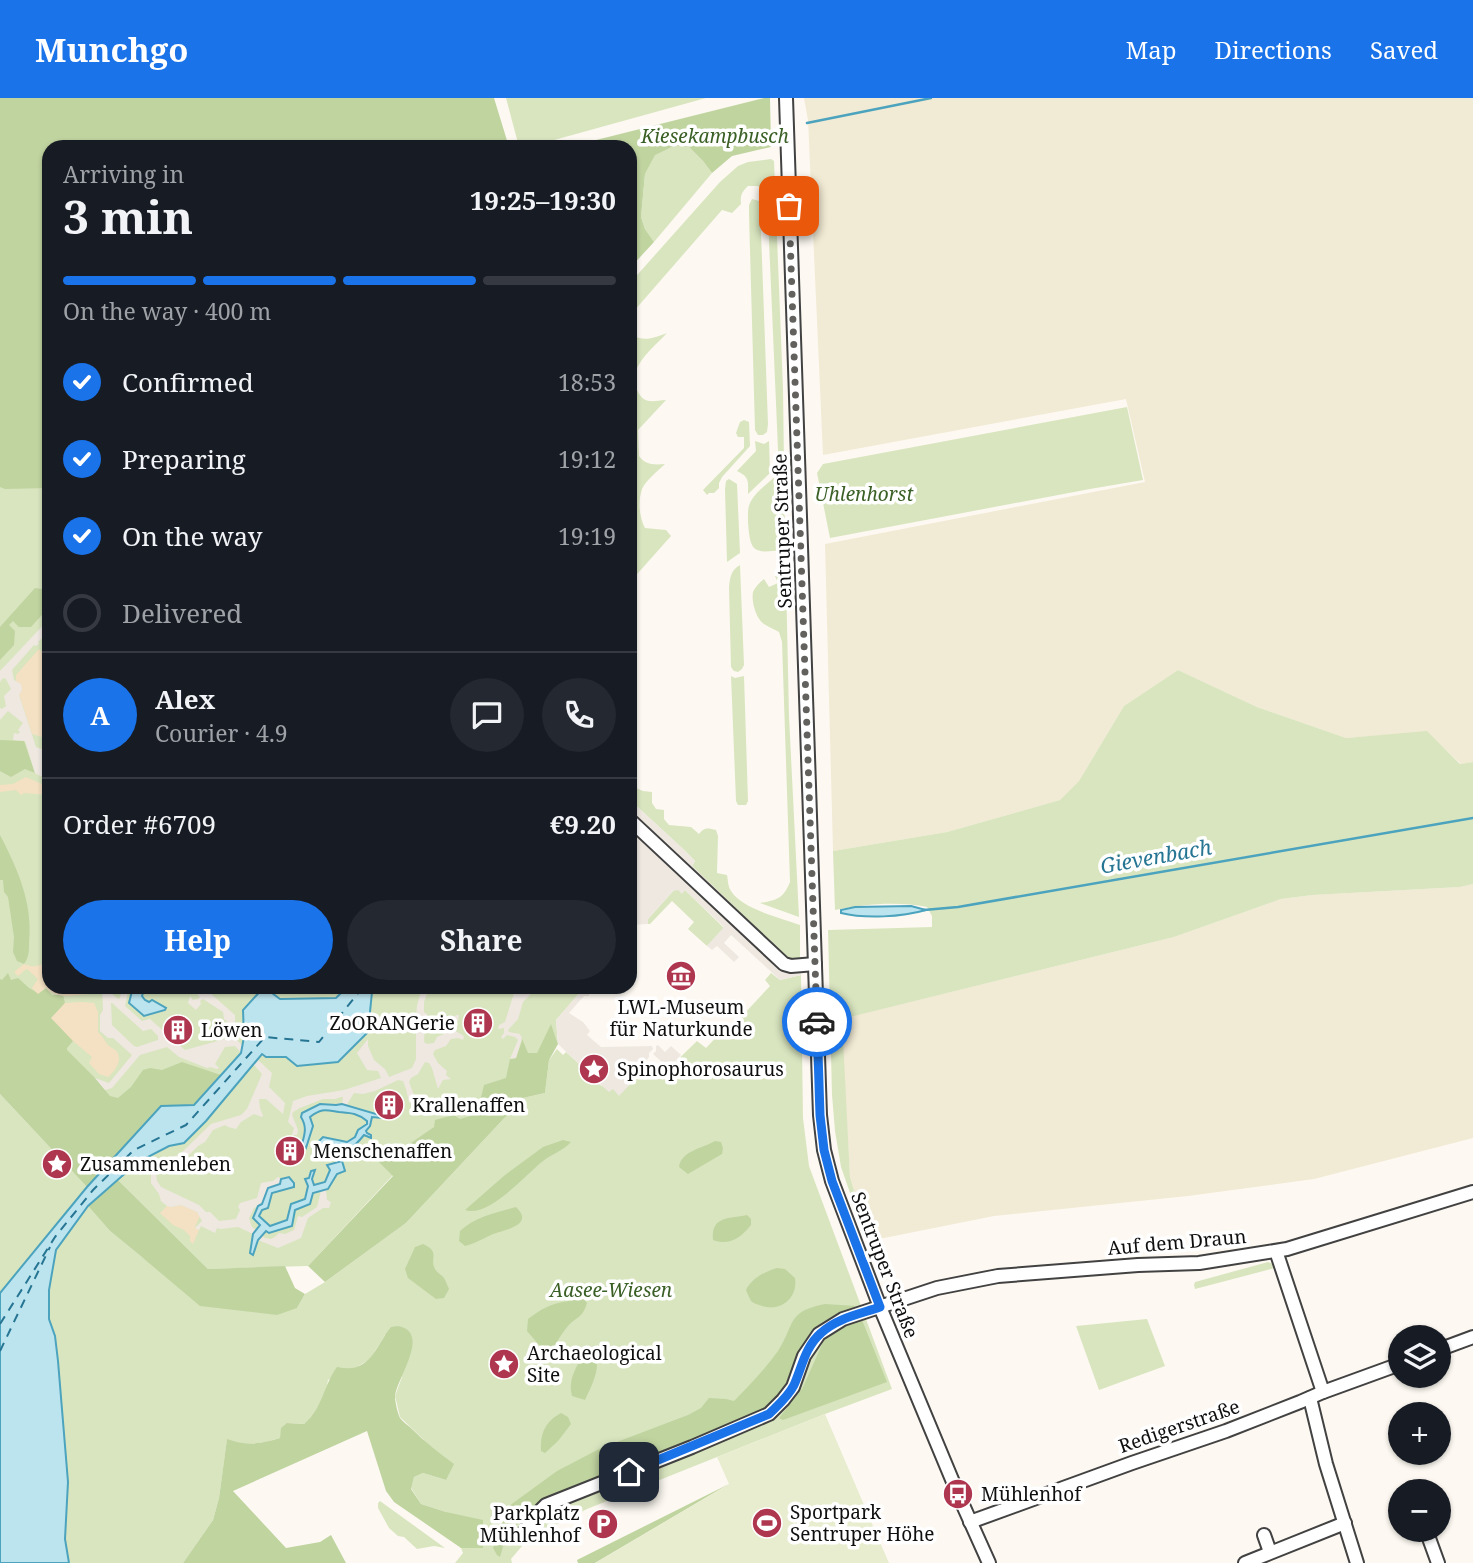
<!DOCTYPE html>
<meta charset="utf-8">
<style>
:root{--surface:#171b24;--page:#242831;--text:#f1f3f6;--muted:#9ea1a6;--line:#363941;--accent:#1a73e8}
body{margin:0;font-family:"Noto Serif",serif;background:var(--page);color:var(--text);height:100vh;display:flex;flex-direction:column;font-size:26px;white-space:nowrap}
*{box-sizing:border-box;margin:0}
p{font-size:23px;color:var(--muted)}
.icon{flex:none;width:38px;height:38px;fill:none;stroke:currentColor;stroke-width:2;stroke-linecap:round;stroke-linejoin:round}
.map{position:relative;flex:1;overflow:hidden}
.drawer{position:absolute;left:42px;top:42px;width:595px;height:854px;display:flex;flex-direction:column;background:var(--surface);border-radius:21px;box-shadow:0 2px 5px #0004}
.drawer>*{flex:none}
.buttons{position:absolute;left:1388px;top:1227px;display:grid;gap:14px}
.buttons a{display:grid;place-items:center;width:63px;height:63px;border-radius:50%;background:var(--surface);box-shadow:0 2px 5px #0004;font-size:35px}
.pin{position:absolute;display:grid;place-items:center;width:60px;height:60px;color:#fff;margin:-30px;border-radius:14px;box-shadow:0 4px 10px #0006}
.courier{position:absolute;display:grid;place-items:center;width:70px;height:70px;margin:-35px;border:5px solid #1a73e8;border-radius:50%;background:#fff;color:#222;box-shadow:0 2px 9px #0007}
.overview em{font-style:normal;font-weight:700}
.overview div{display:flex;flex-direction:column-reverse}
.overview{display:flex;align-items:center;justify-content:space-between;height:119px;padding:0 21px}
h1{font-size:46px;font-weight:700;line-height:52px}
.bar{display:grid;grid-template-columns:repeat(4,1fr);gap:10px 7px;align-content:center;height:84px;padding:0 21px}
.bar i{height:9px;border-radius:5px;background:var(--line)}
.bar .selected{background:var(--accent)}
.bar p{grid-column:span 4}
.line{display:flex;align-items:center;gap:18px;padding:0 21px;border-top:2px solid var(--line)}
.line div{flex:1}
.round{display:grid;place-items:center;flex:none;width:74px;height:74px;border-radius:37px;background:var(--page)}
ol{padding:0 21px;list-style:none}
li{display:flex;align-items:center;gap:21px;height:77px}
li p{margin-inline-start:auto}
li .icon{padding:7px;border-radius:50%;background:var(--accent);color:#fff;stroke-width:4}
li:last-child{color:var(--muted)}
li i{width:38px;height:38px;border:4px solid var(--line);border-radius:50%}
.button{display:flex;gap:14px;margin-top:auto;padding:14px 21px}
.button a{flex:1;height:80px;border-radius:42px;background:var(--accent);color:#fff;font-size:28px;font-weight:700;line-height:80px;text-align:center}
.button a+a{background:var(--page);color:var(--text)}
header{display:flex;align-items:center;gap:42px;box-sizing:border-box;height:98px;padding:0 35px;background:var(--accent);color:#fff}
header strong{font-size:33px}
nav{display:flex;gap:38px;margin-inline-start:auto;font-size:24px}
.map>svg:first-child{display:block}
.farmland{fill:#f1ead4}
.green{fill:#d9e5bf}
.forest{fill:#c0d4a0}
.sand{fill:#f4e1c3}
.pitch{fill:#e8edd0}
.plaza{fill:#eee8e1;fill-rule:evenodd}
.water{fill:#bce4ef;stroke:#4ba3be;stroke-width:2}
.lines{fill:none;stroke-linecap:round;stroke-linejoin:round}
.stream{stroke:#4ba3be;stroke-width:2.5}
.ferry{stroke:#267593;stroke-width:2;stroke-dasharray:9 7;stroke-linecap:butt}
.minor-casing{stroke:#424242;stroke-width:16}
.minor{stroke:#fff;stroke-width:12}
.done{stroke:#62615e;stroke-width:7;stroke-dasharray:0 12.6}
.route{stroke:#1a73e8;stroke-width:9}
.labels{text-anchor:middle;stroke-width:7;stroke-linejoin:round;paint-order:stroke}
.park-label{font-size:19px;font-style:italic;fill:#3b6026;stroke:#fff}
.street-label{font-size:19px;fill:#0f0f0f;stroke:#fff}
.poi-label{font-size:19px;fill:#0f0f0f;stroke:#fff;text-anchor:start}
.water-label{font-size:21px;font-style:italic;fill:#267593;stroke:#fff}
</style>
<header>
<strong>Munchgo</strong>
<nav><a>Map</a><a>Directions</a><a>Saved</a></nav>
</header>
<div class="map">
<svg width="1473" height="1465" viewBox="0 0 1473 1465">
<rect width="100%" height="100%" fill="#fdf9f2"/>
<g class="farmland">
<path d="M804 0H1473V664L1461 666 1427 634 1346 640 1257 609 1178 572 1124 608 1079 683 1060 702 947 734 833 753 825 446 1145 384 1126 301 823 357 808 22Z"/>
<path d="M1473 786V1040L1314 1081 1188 1098 994 1118 869 1143 850 1079 841 921 1174 839 1281 801 1313 797 1460 789Z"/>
</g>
<g class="green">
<path d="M506 0H706L529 49H519Z"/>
<path d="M674 48 689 49 703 63 712 75 654 144 645 131 641 119 645 76 655 56Z"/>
<path d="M771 61 774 63 783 290 785 443 781 452C753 456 750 453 748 424 748 417 747 410 751 403 757 392 770 384 779 375L767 96 758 88H748C742 94 740 97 741 106L732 115 722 112 634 213 630 222V185L720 84 738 68 748 64Z"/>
<path d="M752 101 759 103 760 107 768 326 767 334 763 337H758L755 332 749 116V107Z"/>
<path d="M630 229 632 237C645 244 653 240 667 235 654 249 626 270 637 292 644 307 652 303 666 302L638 332 639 358C646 367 653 367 665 366 658 373 646 382 642 391 638 403 639 419 645 430L666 432 671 438 630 484Z"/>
<path d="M1127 309 1143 382 1090 391 830 440 817 375 823 366Z"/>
<path d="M744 322 749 324 750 348 722 379 719 385V390L714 395H709L707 397 703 392 744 350V339H738L736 335 740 324Z"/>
<path d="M755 343 764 346 769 343 770 375 748 396C748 384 750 379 737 373L756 353Z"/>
<path d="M729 381 737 386 740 455 727 464 725 391 726 383Z"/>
<path d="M49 383V889H581L583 891 556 922 558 946 551 927 515 1001 393 1077 308 1168 208 1171 105 1069 0 946V389Z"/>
<path d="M740 467 744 567 742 571 738 574 734 573 731 569 729 489C730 479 731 472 740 467Z"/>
<path d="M782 477 786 480 789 618 799 819 760 805C777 802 783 801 790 784L782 544 779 534C774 531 768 529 764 526 756 521 751 503 753 494 755 489 759 485 764 481L769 489 778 485 775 478Z"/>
<path d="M1178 572 1257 609 1346 640 1427 633 1460 666 1473 664V786L1460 789 1313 797 1281 801 1174 839 842 921 850 1079 869 1143 867 1144 841 1069 835 1033 832 997 828 832 932 829V818L927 809C898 803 864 806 835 812L833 753 947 734 1060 702 1079 683 1124 608Z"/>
<path d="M731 578 735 580 744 578 748 703 746 707H738L736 703Z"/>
<path d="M630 678 632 679 636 690 643 693 652 694V705L656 711 664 712V721L669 727 691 729 699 736C704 729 708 730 716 732L718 738 717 775 727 777C728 782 728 789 731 793 742 811 781 820 800 827V862L789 861 692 768 695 763 683 751 630 702Z"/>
<path d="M674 792H685L724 830 707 848 688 831 694 824 672 803 650 826H648V821Z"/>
<path d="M771 875 780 882 801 877 803 1020 809 1068 892 1291 825 1316 587 1411 528 1441 511 1461 512 1465H455L463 1455 461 1450H483L446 1414 421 1406 411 1390 414 1379 423 1375 446 1382 424 1342 400 1319 395 1298 402 1279 385 1237 370 1261 357 1269 349 1271 328 1282C326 1298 316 1315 304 1326L287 1325 280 1340C260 1346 247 1348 227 1342L219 1400 213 1422 183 1465H69L65 1441 68 1384 58 1263 49 1221V1192L56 1152 88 1108 110 1133 143 1160 297 1210 305 1196 325 1184 406 1125 523 1000 545 995 549 962 557 951 563 957 566 954 578 965V968L586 976 587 983 612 991 637 979 662 977 697 943 706 950 725 930 729 932 770 888 765 882Z"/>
<path d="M0 996 87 1089 0 1195Z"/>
<path d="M1268 1164 1273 1166 1275 1170 1195 1191 1194 1187 1195 1184Z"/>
<path d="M1147 1221 1165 1268 1099 1292 1076 1228Z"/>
<path d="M380 1403 445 1450 434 1448 417 1451 404 1439 398 1438 389 1430 378 1410V1405Z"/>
</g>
<g class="forest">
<path d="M0 0H494L509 49H49V390L5 391 0 389Z"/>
<path d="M764 0H770L771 49 732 58 712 75 703 63 689 49 674 48 655 57 645 76 641 119 645 131 654 144 630 170V49H568Z"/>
<path d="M35 490 49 492V509L31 529H19L13 523 9 527 15 533 14 547 0 562V529Z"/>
<path d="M0 642 24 643 35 675 25 671 11 679 0 673Z"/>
<path d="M0 737C18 772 33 805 29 845 29 853 29 859 24 866L17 863 13 854 14 839 8 799 4 794 3 782H0Z"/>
<path d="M8 875 11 882 18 880 29 890 38 895 46 890 52 897H63L65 905 60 911 71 940 73 943 67 950V952L95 980 110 998 118 1000 131 989 143 972 150 970 162 972 182 964 221 977 194 1007 161 1008 87 1089 0 996V881L2 882Z"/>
<path d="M551 926 558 946 549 962 545 995 523 1000 406 1125 325 1184 308 1168 393 1078 379 1064 397 1056 399 1059 409 1052 408 1047 434 1029 435 1022 454 1017 460 1021 477 1016 484 987 506 980 510 961 516 960 522 943 520 936 528 955H537Z"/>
<path d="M563 1042 571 1044C563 1053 552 1056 543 1063 525 1077 489 1120 465 1112L505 1077 543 1049Z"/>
<path d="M715 1043 721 1044 723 1050 722 1056 688 1076 679 1069C681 1053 703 1050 715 1043Z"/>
<path d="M118 1082 208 1171 285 1168 295 1190 305 1196 297 1210 277 1217 200 1208 143 1160 110 1133 88 1108Z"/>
<path d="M516 1109C536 1128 502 1132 491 1137 482 1141 474 1146 465 1148L459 1143 460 1133C476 1118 495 1115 516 1109Z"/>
<path d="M747 1117 751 1121V1127C741 1140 729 1148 713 1142 711 1118 728 1121 747 1117Z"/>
<path d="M423 1146C441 1154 429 1160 435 1171 437 1175 442 1177 444 1180 446 1183 447 1187 449 1191L444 1200 436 1201 408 1180 405 1171 415 1149Z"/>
<path d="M777 1170 785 1171 795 1180C798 1200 781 1214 762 1208 759 1207 753 1205 751 1203 750 1201 747 1195 746 1192 752 1180 764 1174 777 1170Z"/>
<path d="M584 1201 587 1205C582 1221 577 1218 568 1228 562 1235 556 1245 551 1253L545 1254 527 1233 528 1221C549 1205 558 1204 584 1201Z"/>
<path d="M825 1206 856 1208 822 1225 799 1257 791 1288 765 1312 554 1396 523 1418 504 1445 500 1459 497 1457 493 1450 503 1420 509 1408 557 1373 601 1350 688 1317 701 1310 709 1300 726 1301 734 1303C750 1287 765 1271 778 1253 796 1225 786 1214 825 1206Z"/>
<path d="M862 1222 887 1284 783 1322 779 1320 802 1291 824 1242 847 1226Z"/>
<path d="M398 1228C432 1234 396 1281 395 1299 395 1304 398 1316 400 1320 403 1324 409 1328 412 1331 425 1344 439 1355 454 1366L446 1382 423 1375 414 1379 411 1391 421 1406 446 1414 483 1422V1450H461L394 1404 386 1393 367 1333 233 1393 286 1450 320 1444 331 1437 346 1465H183L213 1422 219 1400 227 1341C246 1348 261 1346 280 1340L281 1330 287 1325 304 1326C324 1308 323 1288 337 1269 371 1276 374 1250 391 1229Z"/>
<path d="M590 1263 597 1266C597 1278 590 1291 585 1302L572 1298C569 1286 572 1277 578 1266Z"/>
<path d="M561 1315 568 1319 571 1326 558 1343 545 1355 541 1353C540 1335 545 1324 561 1315Z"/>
<path d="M729 1386 595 1465H578L577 1462Z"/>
</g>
<g class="sand">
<path d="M49 547V641L32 636 19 596 21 586 16 583V577L39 551 42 554Z"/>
<path d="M26 679 44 687 46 684H49V697L24 695 21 697 16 692 0 694V687L13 686Z"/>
<path d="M49 863V889H93L89 896C74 897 57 902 46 890L38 896 32 890 38 881 27 871 25 872 18 878 14 874 24 866C34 870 39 868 49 863Z"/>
<path d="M81 904 94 905 98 914V934C103 939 104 942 108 947 111 950 115 951 117 954 123 963 114 974 108 979L99 976 89 965 92 959 73 943 51 920 65 905Z"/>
<path d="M181 1107 197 1114 200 1118 195 1129 199 1132 193 1146 190 1143V1138L184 1132 173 1127 160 1115 167 1108 172 1109Z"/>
</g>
<path class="pitch" d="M825 1316 889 1465H595L729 1386 717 1359Z"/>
<g class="plaza">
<path d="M49 521V533L38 544 39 546 36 548 34 547 12 572 14 582 21 586 22 592 19 597 36 649 41 651 49 641V651L45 655V658L49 664V676L46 675 44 680 35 675 25 643 13 642 14 635 18 636 20 634 18 632 23 625 8 613 0 622V610L2 611 6 608 4 598 11 591 6 581 3 580 0 584V573Z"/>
<path d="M630 702 683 751 695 763 692 768 789 861 800 862 801 877 780 882 731 837 724 845 739 859 734 864 717 848 712 852 707 848 724 829 685 792 682 796 678 792 673 793 648 821V826L630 827 631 778 630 776Z"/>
<path d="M102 889H111V895L118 901 120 900 122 889H129L125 908 142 923 150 921 185 952 225 941V931L242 947 241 955 235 948 225 949 215 966 219 970 217 971 210 969 207 970 179 959 167 949 140 957 112 990 105 992 95 980 109 985 132 957 113 940H108L100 933V917L103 912ZM111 905H112L143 933 151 931 158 938V942L137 949 134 948 112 927Z"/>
<path d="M198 889H211L210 895 235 917V931L224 921 223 914 203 901 200 903 201 906 196 912 188 905 190 898 193 902 198 901 200 899 197 896Z"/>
<path d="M422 889H431L428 893 424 904V914L428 917V921L425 925 424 944 427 946 434 945 437 939 444 936 446 932V922L457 917H459L458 923H453L451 925 452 931 464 938 463 942 458 940 451 941 446 948 435 952 433 956 438 965 447 973 446 977 451 981 443 982 438 991 432 970 429 965 425 964 418 976 411 980 409 984 414 997 434 1015 423 1018 422 1014 409 1004 406 991 403 983 398 982 375 993 363 996 354 995 346 1008 342 1006 343 999H341L335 1001H323L300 1010 293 1014 292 1017 298 1032 297 1037H292L294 1030 288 1024 293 1003 307 998 344 992 381 980 378 973 367 972 357 955 368 941V948L374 962 385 971 389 979 412 970 416 961V920L417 908Z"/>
<path d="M526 889H531L530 897 523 904 518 921 508 932 509 934 520 936 522 940 516 960 510 961 518 942 515 939 507 937 503 941 501 939 504 935V930L498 931 499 927 505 924 514 895 525 893Z"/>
<path d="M581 889H589V898H584L569 915 583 924 590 933 587 937 601 949 652 948 653 951 649 955V959L643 967V971L658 970 663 965 653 956 656 953V948L658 947 665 954 671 948 681 957 662 977 637 979 619 998 613 991 609 994 601 987H591L587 984 586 976 578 967V965L558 946 556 922 583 891Z"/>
<path d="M257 961 272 975 269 989 285 1005 283 1016 266 1001H259L260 1010 263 1018 262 1019 254 1016 241 1024 236 1031 228 1029 225 1027 213 1032 205 1044 198 1048 182 1064 179 1063 166 1066 158 1070 156 1075 157 1083 161 1089 199 1107 206 1114H210L219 1123 236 1121 240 1112 238 1109 240 1105 257 1100 261 1085 273 1083 278 1079 281 1081 280 1086 262 1106 254 1110 249 1120 252 1129 256 1132 253 1136 238 1129 221 1131 217 1130 215 1135 201 1128 199 1132 195 1130 202 1123 197 1114 181 1107 171 1109 167 1108 161 1103 159 1096 151 1085V1070L157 1063 179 1057 211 1026 241 1017 247 1011 262 976 253 966Z"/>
<path d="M326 1092 327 1102 331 1104 329 1110H323L308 1120 301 1140 278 1150 258 1142 262 1138 265 1140 271 1141 275 1139 279 1135 285 1136 294 1132 298 1118 302 1119 317 1109 321 1093Z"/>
</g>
<g class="water">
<path d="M911 808 926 812C902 819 865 821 841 815V812L855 809Z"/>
<path d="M133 889H145L142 898 145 902 149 904 152 902 166 910 165 912 144 918 129 905Z"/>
<path d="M264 889 280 901 336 900 347 889H376L372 894 368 934 338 964 297 968 286 959H266L262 956 206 1023 184 1045 169 1048 138 1064 88 1108 56 1152 49 1192V1221L55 1238 58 1263 68 1384 65 1441 69 1465H0V1195L87 1089 161 1008 194 1007 241 955 244 939 243 912Z"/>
<path d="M320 1006 336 1007 342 1006 383 1018 382 1020 372 1019 370 1028 366 1033 367 1035 371 1037V1040L364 1037C347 1058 348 1050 326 1046L324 1059 321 1058 317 1059 313 1057 319 1043 323 1039 347 1044 355 1039 358 1032 367 1026V1023C358 1015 350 1015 339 1014 325 1012 322 1010 310 1019L313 1028 306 1050 302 1046C305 1035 307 1029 301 1019L302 1015Z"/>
<path d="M342 1063 345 1073 337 1076 328 1091 313 1095 310 1106 295 1112 292 1128 269 1135 266 1133 258 1142 253 1157 250 1155 253 1136 260 1127 253 1120 258 1108 262 1106 268 1090 280 1086 281 1081 289 1079 294 1085V1089L272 1095 268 1110 262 1112 259 1118 270 1128 287 1122 291 1106 305 1101 308 1088 305 1081 309 1080 311 1073 315 1072 312 1081 314 1087 325 1084 330 1072 327 1067Z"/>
</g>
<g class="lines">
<g class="stream">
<path d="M807 25 931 0"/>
<path d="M924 812 958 809 1473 720"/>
</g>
<g class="ferry">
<path d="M0 1226 55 1139 93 1092 134 1052 186 1027 265 939 319 944 363 889"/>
<path d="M0 1253 50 1149"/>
</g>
<g class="minor-casing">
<g id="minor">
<path d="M786 0 820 1017 824 1052 832 1083 880 1209 958 1396 989 1465"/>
<path d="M630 722 784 866 791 868 815 866"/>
<path d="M1276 1153 1323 1294"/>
<path d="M1438 1252 1473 1239"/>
<path d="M1310 1300 1326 1366 1357 1465"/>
<path d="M1411 1390 1412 1393"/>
<path d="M970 1424 1132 1365 1226 1333 1300 1304 1323 1294 1400 1266"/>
<path d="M1426 1432 1438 1465"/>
<path d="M1264 1437 1270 1454"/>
<path d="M522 1438 534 1419 546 1407 692 1349 769 1316 783 1302 793 1289 804 1258 819 1236 843 1221 937 1190 998 1178 1138 1167 1199 1165 1287 1151 1473 1094"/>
<path d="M1245 1465 1345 1425"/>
</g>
</g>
<use href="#minor" class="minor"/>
</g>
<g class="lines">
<path class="done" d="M789 108 817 924"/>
<path class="route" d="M629 1374 769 1316C778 1307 788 1299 794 1287 802 1269 805 1249 821 1235 837 1220 860 1216 880 1209L832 1083 824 1052 820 1017 817 924"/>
</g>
<defs>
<g id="museum-disc" transform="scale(1.575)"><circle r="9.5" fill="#af364f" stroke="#fff"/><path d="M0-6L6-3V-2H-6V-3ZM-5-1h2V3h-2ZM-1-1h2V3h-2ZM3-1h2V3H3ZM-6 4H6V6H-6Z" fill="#fff"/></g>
<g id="building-disc" transform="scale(1.575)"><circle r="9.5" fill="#af364f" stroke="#fff"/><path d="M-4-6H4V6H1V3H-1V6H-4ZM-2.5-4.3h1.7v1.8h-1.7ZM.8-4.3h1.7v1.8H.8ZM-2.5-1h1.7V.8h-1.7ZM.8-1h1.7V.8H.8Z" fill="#fff"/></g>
<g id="sight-disc" transform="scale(1.575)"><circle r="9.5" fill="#af364f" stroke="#fff"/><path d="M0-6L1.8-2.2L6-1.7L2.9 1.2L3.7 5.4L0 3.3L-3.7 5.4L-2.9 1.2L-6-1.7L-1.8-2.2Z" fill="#fff"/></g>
<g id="bus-disc" transform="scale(1.575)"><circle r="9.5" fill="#af364f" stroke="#fff"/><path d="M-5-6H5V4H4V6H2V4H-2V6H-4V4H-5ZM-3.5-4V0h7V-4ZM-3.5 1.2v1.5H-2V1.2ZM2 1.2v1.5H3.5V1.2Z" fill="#fff"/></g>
<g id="stadium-disc" transform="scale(1.575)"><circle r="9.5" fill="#af364f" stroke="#fff"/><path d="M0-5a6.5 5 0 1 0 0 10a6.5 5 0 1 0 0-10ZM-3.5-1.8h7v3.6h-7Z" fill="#fff"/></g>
<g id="parking-disc" transform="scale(1.575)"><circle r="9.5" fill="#af364f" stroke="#fff"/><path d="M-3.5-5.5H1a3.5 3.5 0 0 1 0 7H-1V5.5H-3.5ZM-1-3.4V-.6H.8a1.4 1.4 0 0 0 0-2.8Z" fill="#fff"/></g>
</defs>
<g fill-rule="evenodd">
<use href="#museum-disc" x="681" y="878"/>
<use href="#building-disc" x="478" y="925"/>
<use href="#building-disc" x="178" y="932"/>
<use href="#sight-disc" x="594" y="971"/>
<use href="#building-disc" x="389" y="1007"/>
<use href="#building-disc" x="290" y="1053"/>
<use href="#sight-disc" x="57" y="1066"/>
<use href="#sight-disc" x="504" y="1266"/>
<use href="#bus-disc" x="958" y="1396"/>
<use href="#stadium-disc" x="767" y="1425"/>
<use href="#parking-disc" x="603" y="1426"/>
</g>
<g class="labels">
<g class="park-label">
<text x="715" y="45">Kiesekampbusch</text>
<text x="864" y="403">Uhlenhorst</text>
<text x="611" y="1199">Aasee-Wiesen</text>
</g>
<g class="street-label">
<text transform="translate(782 433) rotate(-92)" y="7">Sentruper Straße</text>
<text transform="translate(1177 1144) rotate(-5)" y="7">Auf dem Draun</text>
<text transform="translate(885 1167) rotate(69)" y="7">Sentruper Straße</text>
<text transform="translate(1179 1328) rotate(-19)" y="7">Redigerstraße</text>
</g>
<g class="poi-label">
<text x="681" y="916" text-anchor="middle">LWL-Museum<tspan x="681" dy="22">für Naturkunde</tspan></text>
<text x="455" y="932" text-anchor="end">ZoORANGerie</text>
<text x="201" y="939">Löwen</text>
<text x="617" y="978">Spinophorosaurus</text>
<text x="412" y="1014">Krallenaffen</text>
<text x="313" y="1060">Menschenaffen</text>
<text x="80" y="1073">Zusammenleben</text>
<text x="527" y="1262">Archaeological<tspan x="527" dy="22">Site</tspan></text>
<text x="981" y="1403">Mühlenhof</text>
<text x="790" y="1421">Sportpark<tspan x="790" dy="22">Sentruper Höhe</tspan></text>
<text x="580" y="1422" text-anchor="end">Parkplatz<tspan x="580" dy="22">Mühlenhof</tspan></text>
</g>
<g class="water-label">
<text transform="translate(1156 759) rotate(-10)" y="7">Gievenbach</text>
</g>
</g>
</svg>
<div class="buttons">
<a><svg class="icon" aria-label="layers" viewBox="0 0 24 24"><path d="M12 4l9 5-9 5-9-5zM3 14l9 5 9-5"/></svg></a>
<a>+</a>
<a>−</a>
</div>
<div class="pin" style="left:789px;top:108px;background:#ea580c"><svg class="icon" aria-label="bag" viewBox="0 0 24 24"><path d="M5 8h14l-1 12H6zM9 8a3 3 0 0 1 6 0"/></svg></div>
<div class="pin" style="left:629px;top:1374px;background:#1f2937"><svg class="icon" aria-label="home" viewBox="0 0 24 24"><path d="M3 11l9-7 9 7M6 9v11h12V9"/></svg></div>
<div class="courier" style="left:817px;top:924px"><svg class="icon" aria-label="car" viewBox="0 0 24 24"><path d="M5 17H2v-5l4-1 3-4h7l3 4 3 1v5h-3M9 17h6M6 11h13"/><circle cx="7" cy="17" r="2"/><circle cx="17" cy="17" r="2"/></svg></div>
<section class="drawer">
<div class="overview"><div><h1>3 min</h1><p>Arriving in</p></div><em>19:25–19:30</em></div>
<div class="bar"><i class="selected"></i><i class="selected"></i><i class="selected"></i><i></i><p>On the way · 400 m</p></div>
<ol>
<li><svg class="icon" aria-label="check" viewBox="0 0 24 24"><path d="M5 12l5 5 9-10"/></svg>Confirmed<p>18:53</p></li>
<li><svg class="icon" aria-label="check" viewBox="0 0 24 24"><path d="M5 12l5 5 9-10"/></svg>Preparing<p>19:12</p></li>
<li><svg class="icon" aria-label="check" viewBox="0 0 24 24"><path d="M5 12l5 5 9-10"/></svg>On the way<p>19:19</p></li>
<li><i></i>Delivered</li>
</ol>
<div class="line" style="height:126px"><b class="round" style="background:var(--accent);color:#fff">A</b><div><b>Alex</b><p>Courier · 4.9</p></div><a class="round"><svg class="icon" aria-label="chat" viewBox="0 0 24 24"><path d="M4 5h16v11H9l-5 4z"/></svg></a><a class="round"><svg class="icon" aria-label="phone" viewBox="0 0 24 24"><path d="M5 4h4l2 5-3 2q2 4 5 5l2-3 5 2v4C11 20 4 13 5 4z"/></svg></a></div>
<div class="line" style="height:91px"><div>Order #6709</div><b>€9.20</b></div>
<div class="button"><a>Help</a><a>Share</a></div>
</section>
</div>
